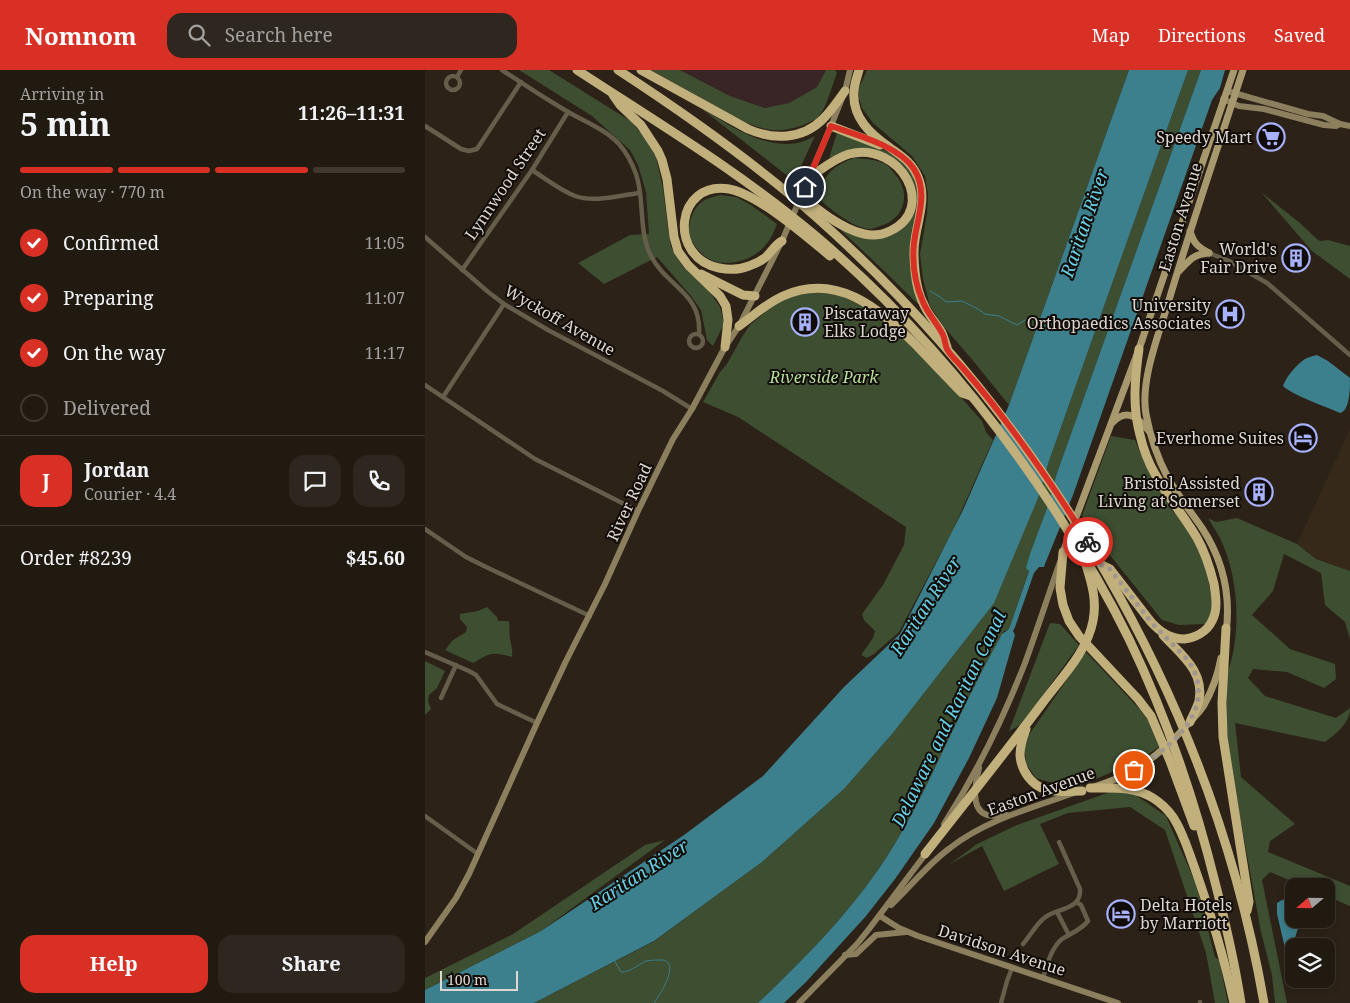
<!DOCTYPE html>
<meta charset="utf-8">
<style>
:root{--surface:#211a11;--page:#2d271f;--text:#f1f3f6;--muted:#a2a19f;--line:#3e3831;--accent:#d93025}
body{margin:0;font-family:"Noto Serif",serif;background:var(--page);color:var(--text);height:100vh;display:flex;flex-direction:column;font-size:19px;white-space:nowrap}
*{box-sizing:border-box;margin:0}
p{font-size:16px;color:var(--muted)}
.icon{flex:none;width:28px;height:28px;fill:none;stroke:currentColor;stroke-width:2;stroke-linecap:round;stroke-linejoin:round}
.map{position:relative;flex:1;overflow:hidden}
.panel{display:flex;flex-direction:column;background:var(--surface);width:425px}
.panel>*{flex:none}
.needle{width:32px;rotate:250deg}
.tools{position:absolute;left:860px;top:808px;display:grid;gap:10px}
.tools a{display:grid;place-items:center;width:50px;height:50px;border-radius:10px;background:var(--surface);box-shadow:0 2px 8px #0003,0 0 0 1px var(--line);font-size:25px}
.scale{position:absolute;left:15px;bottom:12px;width:78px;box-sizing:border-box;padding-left:5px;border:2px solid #ded7d1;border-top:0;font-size:14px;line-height:18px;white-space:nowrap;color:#ded7d1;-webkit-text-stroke:4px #110c08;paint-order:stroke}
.pin{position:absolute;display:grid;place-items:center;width:42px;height:42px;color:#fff;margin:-21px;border:2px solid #fff;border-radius:50%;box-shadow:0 1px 5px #0007}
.courier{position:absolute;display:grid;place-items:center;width:50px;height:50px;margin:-25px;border:4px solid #d93025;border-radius:50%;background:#fff;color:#222;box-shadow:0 1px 6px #0007}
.summary em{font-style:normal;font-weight:700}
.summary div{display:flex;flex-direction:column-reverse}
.summary{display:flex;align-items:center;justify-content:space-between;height:85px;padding:0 20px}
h1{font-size:32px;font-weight:700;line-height:38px}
.bar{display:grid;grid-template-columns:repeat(4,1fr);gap:8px 5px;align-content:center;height:60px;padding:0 20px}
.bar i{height:6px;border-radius:4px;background:var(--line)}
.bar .active{background:var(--accent)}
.bar p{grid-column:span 4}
.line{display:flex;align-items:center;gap:12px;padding:0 20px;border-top:1px solid var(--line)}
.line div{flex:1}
.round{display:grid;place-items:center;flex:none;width:52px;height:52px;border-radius:15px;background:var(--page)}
ol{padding:0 20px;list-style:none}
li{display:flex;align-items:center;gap:15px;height:55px}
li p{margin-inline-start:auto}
li .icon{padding:5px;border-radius:50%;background:var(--accent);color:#fff;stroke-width:4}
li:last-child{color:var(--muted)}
li i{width:28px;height:28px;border:2px solid var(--line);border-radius:50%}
.button{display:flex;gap:10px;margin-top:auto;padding:10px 20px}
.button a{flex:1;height:58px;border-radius:15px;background:var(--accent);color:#fff;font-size:20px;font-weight:700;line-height:58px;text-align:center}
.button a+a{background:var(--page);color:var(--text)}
header{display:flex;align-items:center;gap:30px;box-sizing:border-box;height:70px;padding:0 25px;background:var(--accent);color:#fff}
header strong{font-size:24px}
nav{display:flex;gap:28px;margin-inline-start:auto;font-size:18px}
.search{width:350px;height:45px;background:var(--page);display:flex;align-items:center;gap:12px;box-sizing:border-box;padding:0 18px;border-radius:15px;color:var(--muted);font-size:19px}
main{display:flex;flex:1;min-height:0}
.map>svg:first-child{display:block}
.commercial{fill:#392525}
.built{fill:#372919}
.green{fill:#3d4e31}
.water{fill:#3c7f8d}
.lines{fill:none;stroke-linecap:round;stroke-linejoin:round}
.stream{stroke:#3c7f8d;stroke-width:1}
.street{stroke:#655e4a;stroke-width:4.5}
.secondary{stroke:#8b7f5e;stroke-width:6}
.primary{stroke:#a7986e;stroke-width:7}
.highway{stroke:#c1af7c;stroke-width:9}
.done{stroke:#a09890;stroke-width:5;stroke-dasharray:0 9}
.route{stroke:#d93025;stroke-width:6}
.labels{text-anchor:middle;stroke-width:4;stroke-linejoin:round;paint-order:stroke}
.poi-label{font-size:16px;fill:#ded7d1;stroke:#110c08;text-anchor:end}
.street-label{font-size:16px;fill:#ded7d1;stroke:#110c08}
.park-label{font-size:16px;font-style:italic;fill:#b6de99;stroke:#110c08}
.water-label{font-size:18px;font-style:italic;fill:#68d0e6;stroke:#110c08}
</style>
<header>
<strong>Nomnom</strong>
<div class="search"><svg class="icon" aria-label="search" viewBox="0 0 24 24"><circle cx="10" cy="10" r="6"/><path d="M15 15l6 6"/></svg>Search here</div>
<nav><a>Map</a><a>Directions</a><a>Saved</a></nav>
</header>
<main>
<section class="panel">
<div class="summary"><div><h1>5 min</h1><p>Arriving in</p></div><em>11:26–11:31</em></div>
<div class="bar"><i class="active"></i><i class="active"></i><i class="active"></i><i></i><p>On the way · 770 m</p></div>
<ol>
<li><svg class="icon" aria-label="check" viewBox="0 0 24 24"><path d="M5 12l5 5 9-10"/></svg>Confirmed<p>11:05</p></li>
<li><svg class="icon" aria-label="check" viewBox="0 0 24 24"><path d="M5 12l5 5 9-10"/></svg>Preparing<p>11:07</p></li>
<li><svg class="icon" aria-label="check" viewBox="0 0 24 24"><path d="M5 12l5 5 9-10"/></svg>On the way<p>11:17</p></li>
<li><i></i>Delivered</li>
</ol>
<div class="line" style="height:90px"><b class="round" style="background:var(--accent);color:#fff">J</b><div><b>Jordan</b><p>Courier · 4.4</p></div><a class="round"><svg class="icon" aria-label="chat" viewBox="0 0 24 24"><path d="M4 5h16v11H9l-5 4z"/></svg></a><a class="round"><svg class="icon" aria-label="phone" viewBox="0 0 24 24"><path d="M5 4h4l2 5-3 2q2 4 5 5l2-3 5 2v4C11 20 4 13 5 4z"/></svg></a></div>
<div class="line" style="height:65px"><div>Order #8239</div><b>$45.60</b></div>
<div class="button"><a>Help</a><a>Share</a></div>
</section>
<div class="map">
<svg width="925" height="933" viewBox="0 0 925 933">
<rect width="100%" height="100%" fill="#2c2217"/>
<path class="commercial" d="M255 0H401L392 17 364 33 340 38 305 26Z"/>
<path class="built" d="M925 359V501L891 489 872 474Z"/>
<g class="green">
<path d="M94 0H124L207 52 219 67 231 87 238 118 242 151 246 177 258 197 284 221 295 237 299 254 288 276 282 270 276 240 266 226 232 187 179 214 153 193 205 165 224 164 221 122 213 95 205 80 167 46Z"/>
<path d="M226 0H255L305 26 340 38 364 33 392 17 401 0H410L412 3C407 15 402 37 394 46 385 55 359 62 347 60 324 57 303 43 283 32 264 21 245 11 226 0Z"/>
<path d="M442 0H704L584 335 545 287 519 257 505 236 498 209 495 184 502 144 503 125 500 106 487 86 448 53 437 38 434 28V18Z"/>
<path d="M763 0H776L632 403 604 500 584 559 579 561C569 579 559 597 550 615 518 677 493 742 453 800 419 849 376 892 333 933H109L228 872 337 792 419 719 467 664 613 428 624 391Z"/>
<path d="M277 39C305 55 337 79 372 73 378 72 384 69 390 66L369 111Z"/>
<path d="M412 63 418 64C452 77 496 87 493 132 493 144 488 155 487 166 485 187 495 214 493 234L453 195 406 151 436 167 481 152 486 110 477 96 423 81 404 88Z"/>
<path d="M429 88C439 89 451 89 460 94 463 95 466 99 468 102 487 121 481 149 455 156 452 157 447 159 444 159 426 157 404 138 391 126 403 103 404 98 429 88Z"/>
<path d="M836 122 875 153 892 169 895 171 903 170 925 176V209L887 181Z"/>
<path d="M296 125 311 127 326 135 352 154C349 162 345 171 338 178 326 190 309 195 292 192 279 189 266 175 264 162 263 157 266 148 268 143 275 130 282 128 296 125Z"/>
<path d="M388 222 402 223 415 225 446 241 475 265 533 324 557 351 561 362 568 370 528 460 474 562 449 584 442 588 436 585 448 568 450 561 439 550 437 544 458 515 479 475 481 457 313 347 278 332 295 302 302 294 317 267 325 255 342 241 341 239 366 226Z"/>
<path d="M686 366 710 370 720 394 749 443H752C758 452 765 460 769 469 782 497 790 529 787 559L781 554 754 555 737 550 680 479 657 446Z"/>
<path d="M783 448 791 452 812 448 872 474 891 489 925 501V569L920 552 900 535 896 503 859 484 848 521 827 545 865 579 910 594 911 609 899 618 862 602 828 599 823 608 840 626 911 648 925 638C925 653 911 664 900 672L810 653 816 707 870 754 845 771 843 782 925 816V836L901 826V816H878L845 802 837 810 862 933H850L847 905 836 862 802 675V604C817 564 814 507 795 468 791 461 787 455 783 448Z"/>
<path d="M62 537 72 547 73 551H84C85 557 84 563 85 569 86 575 88 580 87 587 67 581 65 583 48 593L20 580 28 570 41 562 42 557 35 549V544L53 541Z"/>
<path d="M625 553 635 554 654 575 597 654 584 661Z"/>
<path d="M661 582 721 646 734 677 714 691 656 715 628 713 611 708 601 694 599 672Z"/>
<path d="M0 591 20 601 12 618 4 625 3 631 6 639 0 645Z"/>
<path d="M685 722 709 724 741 746 771 814 790 887 794 890 803 933H790L781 883 740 760 705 737 643 743 615 754 634 794 579 821 557 776 525 794 552 774 592 755Z"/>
<path d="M240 770 116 861 0 920V908L88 864 220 775Z"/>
</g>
<g class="water">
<path d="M704 0H763L624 391 613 428 569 533 467 664 419 719 337 792 229 871 109 933H0V920L116 861 259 765 338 706 419 617 475 564 538 440 584 335Z"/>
<path d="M776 0H800L795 18 787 30 648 425 620 494 619 497H614L609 503 590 557 588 561 590 565 572 628 544 688 509 753 470 809 441 846 381 912 359 933H333C376 892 419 849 453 800 493 742 518 677 550 615 558 598 568 581 577 564L584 559 604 501 601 498 605 484 621 441 632 403Z"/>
<path d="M892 285 903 291 925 308C925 318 925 341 915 343 902 337 867 325 858 316 861 307 871 295 880 289 883 287 888 286 892 285Z"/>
<path d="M861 829 869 833V849H876L868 874V894L864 895 852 844V833L857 830Z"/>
</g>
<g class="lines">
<g class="stream">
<path d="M505 221 515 227 521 232 537 231 553 239 560 244 574 246 592 255 602 249 616 248"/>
<path d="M189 890 196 902C206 902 212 895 221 891 225 890 232 890 237 890 256 892 235 925 229 933"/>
</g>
<g class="street">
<path d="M77 0C100 15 122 30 145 43 161 52 181 60 194 74 201 82 207 93 211 104 220 130 213 161 226 186 242 217 277 223 274 264"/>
<circle cx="28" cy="13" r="7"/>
<path d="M32 7 36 0"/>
<path d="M0 56 36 79 44 81 52 79 96 12"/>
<path d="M107 100C121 109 135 120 150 126 170 133 195 125 215 123"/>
<path d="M0 167 62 221 79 234 123 260 238 321 267 339"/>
<path d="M784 183 804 191 842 213 925 285"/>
<path d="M37 200 107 100 143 42"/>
<circle cx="271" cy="271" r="7"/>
<path d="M0 315 110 389 213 441"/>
<path d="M18 327 79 234"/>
<path d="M0 459 41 487 61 497 165 546"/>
<path d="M0 582 44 601 51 605 72 634 112 653"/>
<path d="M16 628 31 595"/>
<path d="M0 746 53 784"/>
<path d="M632 842 644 865"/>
<path d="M598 874C605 866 610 856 618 849 629 838 657 841 655 819L634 772"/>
<path d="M618 908C622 895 626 878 637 869 646 863 656 860 663 851L656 835 651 832"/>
<path d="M576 933 582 911 587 898"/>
<path d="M775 933V932"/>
</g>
<g class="secondary">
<path d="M802 21 883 44 898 46 915 54 925 56"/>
<path d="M798 29 814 36 839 39 899 55 911 56 915 54"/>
<path d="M554 698C551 711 544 739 562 745 568 747 576 745 582 745"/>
<path d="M519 754C551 704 578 649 600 593 612 560 623 526 635 492"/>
<path d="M466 835C486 816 503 794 525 778 561 750 606 738 649 723"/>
<path d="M455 846 474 858 493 866 693 933"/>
<path d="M0 872 31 828 44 804 112 653 141 591 180 514 213 441 248 369 267 339 300 277 314 256 357 171 406 56 420 21 425 0"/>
<path d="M420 885 431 884 451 865 481 862"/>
<path d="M374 933 432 874 444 859 502 782"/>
</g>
<g class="primary">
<path d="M765 161C769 174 772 176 784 183"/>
<path d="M754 201C765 190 768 184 784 183"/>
<path d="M688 352C703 337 714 349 724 361"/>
<path d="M638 482 714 279 809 0"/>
<path d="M801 563C806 526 798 490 777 458 766 442 753 426 743 408 733 389 725 366 721 344 715 310 734 264 744 230 767 153 793 77 818 0"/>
<path d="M669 717C711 704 735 685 764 653 769 647 775 642 779 635 787 621 793 604 796 588"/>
</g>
<g class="highway">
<path d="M152 0C233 53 318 104 392 167 487 248 565 340 633 445 659 485 683 526 704 569 742 648 770 731 791 816 801 855 810 894 816 933"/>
<path d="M193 0C262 45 329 92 391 147 619 349 787 632 839 933"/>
<path d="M216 0 323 59C348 70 377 70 398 49 406 41 413 31 420 21"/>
<path d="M434 0C432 7 429 15 429 22 427 47 445 64 464 77 476 86 487 92 493 107 502 127 493 149 490 170 488 180 489 191 490 201 491 213 494 226 500 237 504 246 512 254 517 263 519 267 520 272 522 277"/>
<path d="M188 25 195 35 216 55 233 81 237 90 242 109 249 167 253 181 263 195 295 226 301 236 303 250 300 277"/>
<path d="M406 56 455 75"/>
<path d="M365 117C386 134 413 158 439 164 448 166 457 165 465 161 513 139 476 71 424 84 410 88 397 99 385 107"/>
<path d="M357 171C350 175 347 181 341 187 336 191 330 194 324 196 314 200 304 200 294 198 242 187 251 110 304 119 333 124 382 167 405 186"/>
<path d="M276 204 318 225 330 226"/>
<path d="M314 256C328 246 342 233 358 226 412 202 453 238 489 273 505 290 521 306 537 323L546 326"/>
<path d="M638 482 635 518 638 535 644 551 654 566 713 629 726 646 745 691 769 756"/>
<path d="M677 495 685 499 726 552C735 562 746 569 759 569 770 568 782 562 787 551 793 540 791 527 789 514 785 498 780 482 772 468 759 446 742 426 730 404 723 392 718 378 715 365 707 336 710 308 714 279"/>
<path d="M801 558 797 633 798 667 824 832 822 841"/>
<path d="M738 565C755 584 780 601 774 631 772 638 768 645 765 652"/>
<path d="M601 659C598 667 595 676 595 685 596 701 607 716 622 720 633 723 646 721 657 721"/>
<path d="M665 718C687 718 709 716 728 728 736 733 743 740 748 747 758 762 763 780 769 796 785 841 799 887 809 933"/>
<path d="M500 784C540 733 580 683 619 631 637 607 662 582 668 551 672 531 667 514 661 495"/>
</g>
</g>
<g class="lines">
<path class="done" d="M663 472 676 495 685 499 726 552 762 589C796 636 748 677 709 700"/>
<path class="route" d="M380 117 406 56C432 65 474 76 489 99 504 123 492 148 489 173 487 193 490 214 498 232 503 244 512 253 518 265 520 269 520 275 522 279 525 285 532 291 537 297 549 311 561 325 573 341 605 383 635 426 663 472"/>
</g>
<defs>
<g id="supermarket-ring" transform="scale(1.4375)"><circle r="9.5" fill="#110c08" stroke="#a7b1fc" stroke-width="1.5"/><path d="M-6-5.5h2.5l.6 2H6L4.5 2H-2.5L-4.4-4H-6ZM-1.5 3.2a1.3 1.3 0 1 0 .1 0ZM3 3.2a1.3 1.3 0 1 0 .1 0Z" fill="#a7b1fc"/></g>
<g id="building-ring" transform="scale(1.4375)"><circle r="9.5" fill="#110c08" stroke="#a7b1fc" stroke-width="1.5"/><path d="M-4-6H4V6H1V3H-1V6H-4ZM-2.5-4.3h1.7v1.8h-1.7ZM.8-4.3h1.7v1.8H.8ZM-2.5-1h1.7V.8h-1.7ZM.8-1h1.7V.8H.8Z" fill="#a7b1fc"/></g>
<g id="hospital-ring" transform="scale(1.4375)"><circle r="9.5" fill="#110c08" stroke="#a7b1fc" stroke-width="1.5"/><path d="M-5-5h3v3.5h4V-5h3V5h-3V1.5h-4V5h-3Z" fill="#a7b1fc"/></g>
<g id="hotel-ring" transform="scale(1.4375)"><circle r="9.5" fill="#110c08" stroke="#a7b1fc" stroke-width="1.5"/><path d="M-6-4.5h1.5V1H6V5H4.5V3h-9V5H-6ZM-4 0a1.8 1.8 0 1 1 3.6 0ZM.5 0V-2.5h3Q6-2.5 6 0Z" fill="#a7b1fc"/></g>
</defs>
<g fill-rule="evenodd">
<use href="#supermarket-ring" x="846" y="67"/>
<use href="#building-ring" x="871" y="188"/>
<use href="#hospital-ring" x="805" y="244"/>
<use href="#building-ring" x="380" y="252"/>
<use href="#hotel-ring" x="878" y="368"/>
<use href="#building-ring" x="834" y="422"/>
<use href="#hotel-ring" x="696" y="844"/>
</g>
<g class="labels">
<g class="poi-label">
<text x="827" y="73">Speedy Mart</text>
<text x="852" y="185">World's<tspan x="852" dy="18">Fair Drive</tspan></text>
<text x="786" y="241">University<tspan x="786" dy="18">Orthopaedics Associates</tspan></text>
<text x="399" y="249" text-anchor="start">Piscataway<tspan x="399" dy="18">Elks Lodge</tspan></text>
<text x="859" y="374">Everhome Suites</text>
<text x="815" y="419">Bristol Assisted<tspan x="815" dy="18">Living at Somerset</tspan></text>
<text x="715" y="841" text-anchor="start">Delta Hotels<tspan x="715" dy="18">by Marriott</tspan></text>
</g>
<g class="street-label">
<text transform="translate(80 114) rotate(-56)" y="6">Lynnwood Street</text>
<text transform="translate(755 147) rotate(-73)" y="6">Easton Avenue</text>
<text transform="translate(135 250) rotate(30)" y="6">Wyckoff Avenue</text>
<text transform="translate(204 432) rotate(-65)" y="6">River Road</text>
<text transform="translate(616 721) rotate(-20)" y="6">Easton Avenue</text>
<text transform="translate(577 880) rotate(18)" y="6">Davidson Avenue</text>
</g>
<g class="park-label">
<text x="399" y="313">Riverside Park</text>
</g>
<g class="water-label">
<text transform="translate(660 153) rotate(-71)" y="6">Raritan River</text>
<text transform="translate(501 536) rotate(-57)" y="6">Raritan River</text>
<text transform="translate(524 649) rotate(-64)" y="6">Delaware and Raritan Canal</text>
<text transform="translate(214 805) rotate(-33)" y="6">Raritan River</text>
</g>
</g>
</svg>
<div class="tools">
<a><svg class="needle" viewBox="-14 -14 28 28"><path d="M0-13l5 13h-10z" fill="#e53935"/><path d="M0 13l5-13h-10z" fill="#a2a19f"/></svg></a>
<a><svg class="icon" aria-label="layers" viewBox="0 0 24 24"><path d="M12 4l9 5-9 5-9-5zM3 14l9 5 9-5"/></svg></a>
</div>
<div class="scale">100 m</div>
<div class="pin" style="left:709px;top:700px;background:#ea580c"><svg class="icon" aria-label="bag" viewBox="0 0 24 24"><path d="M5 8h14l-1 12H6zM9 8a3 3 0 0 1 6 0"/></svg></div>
<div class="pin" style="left:380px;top:117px;background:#1f2937"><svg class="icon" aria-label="home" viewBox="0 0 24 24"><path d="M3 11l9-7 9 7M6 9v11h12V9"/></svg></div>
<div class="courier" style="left:663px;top:472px"><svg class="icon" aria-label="bike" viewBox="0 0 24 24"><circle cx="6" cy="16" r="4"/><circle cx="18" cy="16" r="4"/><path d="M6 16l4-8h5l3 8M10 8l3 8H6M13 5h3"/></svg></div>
</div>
</main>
